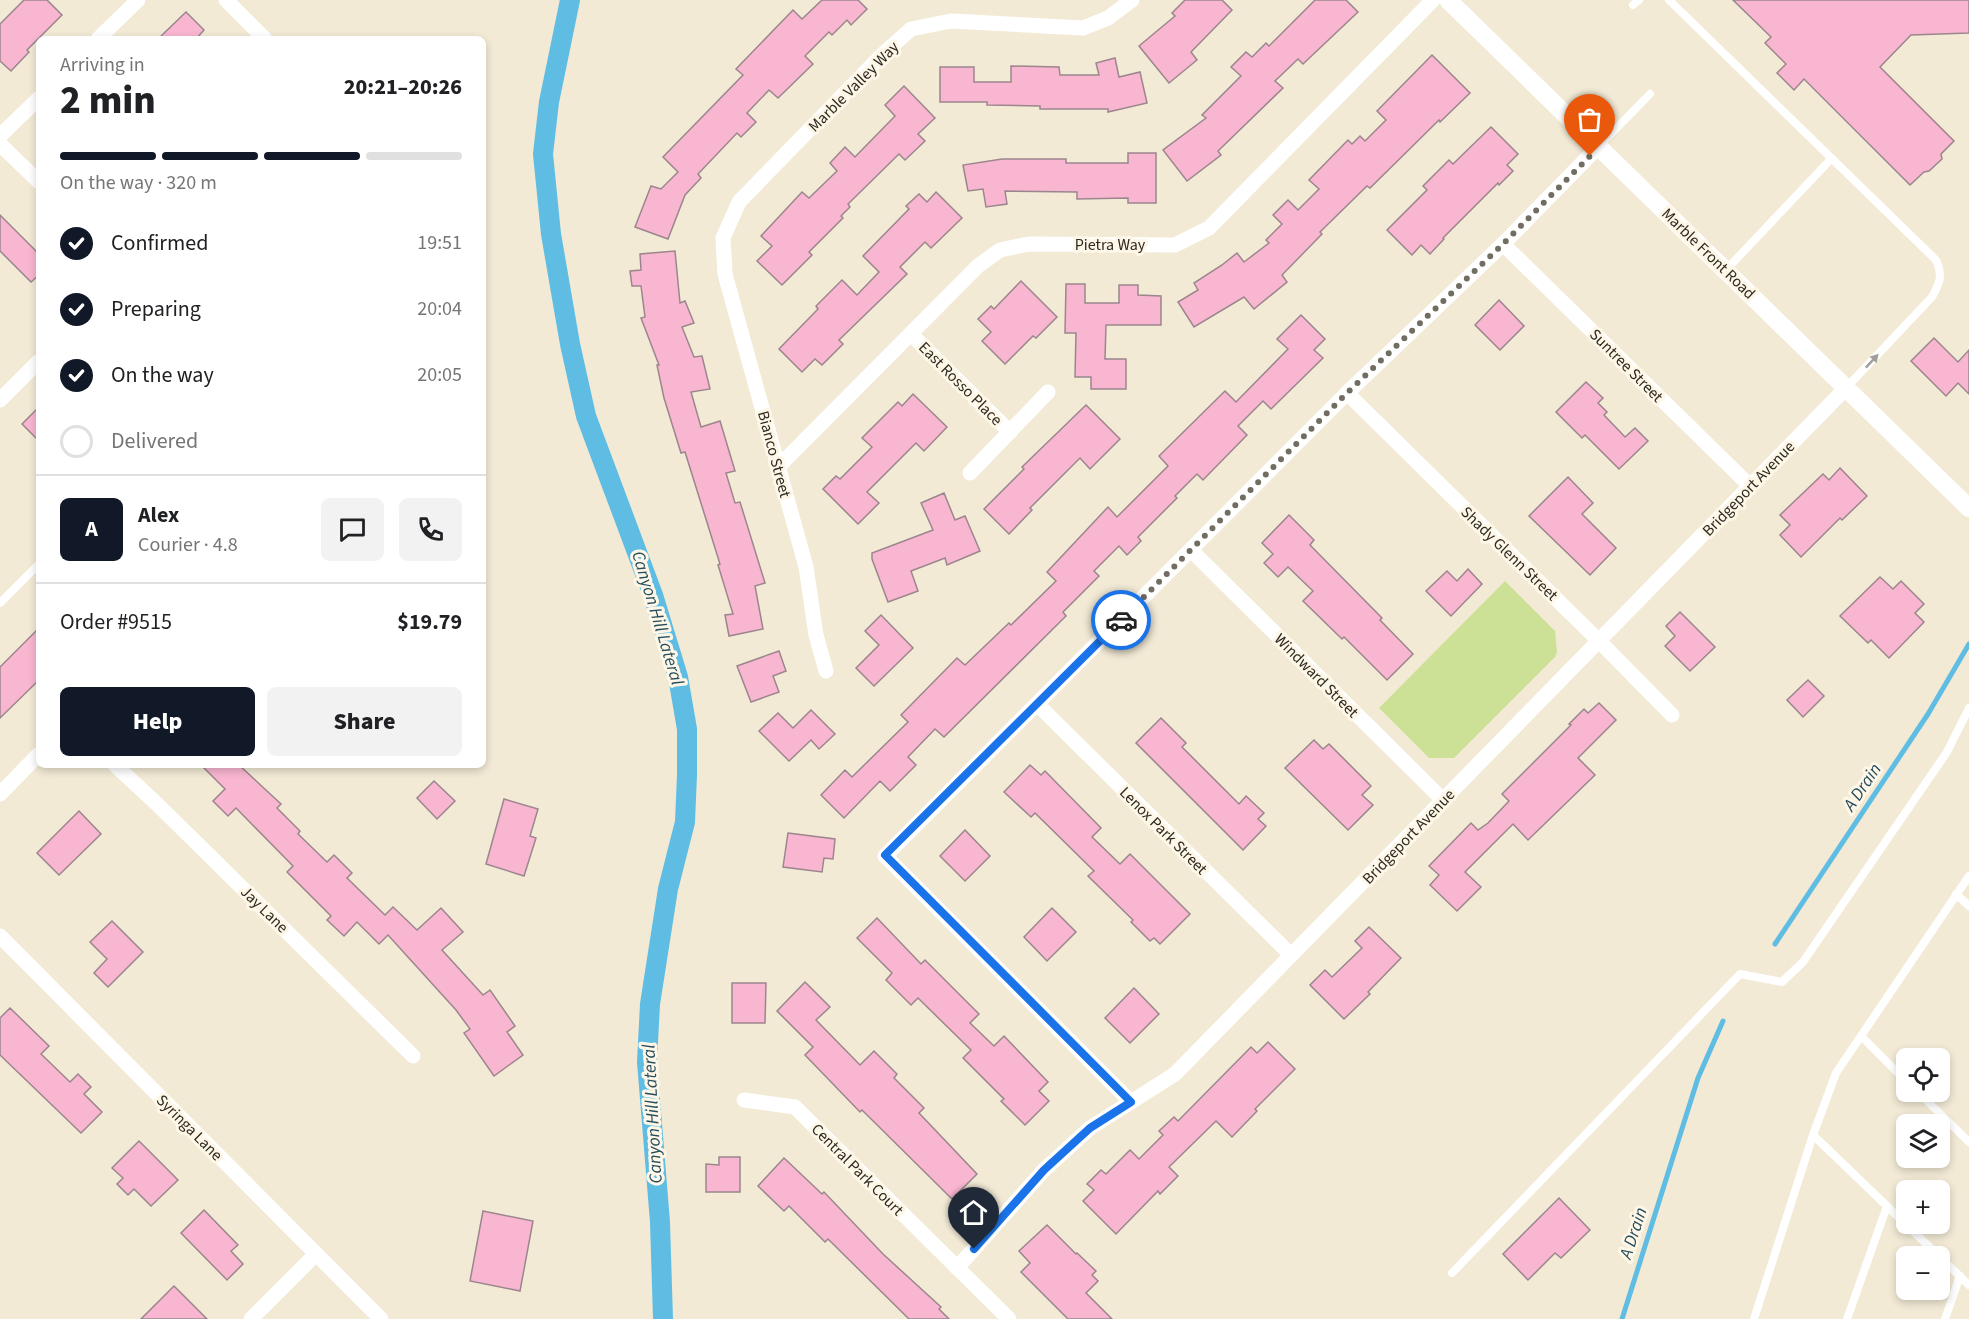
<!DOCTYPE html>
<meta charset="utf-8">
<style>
:root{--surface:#fff;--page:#f2f2f2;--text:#202124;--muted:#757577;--line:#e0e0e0;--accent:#111827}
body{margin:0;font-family:"Source Sans 3",sans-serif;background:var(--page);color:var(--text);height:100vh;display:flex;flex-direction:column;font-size:22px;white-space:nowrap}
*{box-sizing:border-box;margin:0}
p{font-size:20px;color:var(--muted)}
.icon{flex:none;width:33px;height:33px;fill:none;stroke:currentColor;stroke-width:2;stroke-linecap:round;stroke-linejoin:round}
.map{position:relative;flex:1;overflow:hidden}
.sheet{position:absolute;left:36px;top:36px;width:450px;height:732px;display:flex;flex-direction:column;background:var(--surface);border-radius:9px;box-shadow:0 3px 9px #0003}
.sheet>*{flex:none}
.buttons{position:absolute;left:1896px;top:1048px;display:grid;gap:12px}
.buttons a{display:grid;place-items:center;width:54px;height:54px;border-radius:9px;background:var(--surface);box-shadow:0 3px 9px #0003;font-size:30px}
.pin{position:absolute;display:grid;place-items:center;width:51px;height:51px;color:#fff;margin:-62px -26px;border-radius:50% 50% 50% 0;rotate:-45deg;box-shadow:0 0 6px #0007}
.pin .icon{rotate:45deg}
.courier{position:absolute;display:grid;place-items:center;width:60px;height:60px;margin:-30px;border:4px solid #1a73e8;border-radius:50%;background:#fff;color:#222;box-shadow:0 2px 8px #0007}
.head em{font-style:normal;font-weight:800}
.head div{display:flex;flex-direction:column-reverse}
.head{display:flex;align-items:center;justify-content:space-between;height:102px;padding:0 24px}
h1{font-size:39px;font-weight:800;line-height:45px}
.bar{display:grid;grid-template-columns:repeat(4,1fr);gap:9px 6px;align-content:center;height:72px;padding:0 24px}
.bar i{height:8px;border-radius:4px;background:var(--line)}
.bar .active{background:var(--accent)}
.bar p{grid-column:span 4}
.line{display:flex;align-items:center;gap:15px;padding:0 24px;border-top:2px solid var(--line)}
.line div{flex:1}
.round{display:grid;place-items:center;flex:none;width:63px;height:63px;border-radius:9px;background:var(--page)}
ol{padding:0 24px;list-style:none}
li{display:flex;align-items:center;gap:18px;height:66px}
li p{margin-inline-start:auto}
li .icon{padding:6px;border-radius:50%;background:var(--accent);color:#fff;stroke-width:4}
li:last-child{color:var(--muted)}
li i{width:33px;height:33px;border:3px solid var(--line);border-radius:50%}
.primary-button{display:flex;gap:12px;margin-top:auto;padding:12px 24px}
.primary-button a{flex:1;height:69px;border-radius:9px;background:var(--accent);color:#fff;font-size:24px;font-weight:800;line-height:69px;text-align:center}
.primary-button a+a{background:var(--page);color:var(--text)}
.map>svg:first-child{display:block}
.green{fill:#cce196}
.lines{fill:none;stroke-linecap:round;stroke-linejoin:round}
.stream{stroke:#5fbde4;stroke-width:5}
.canal{stroke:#5fbde4;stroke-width:20}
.building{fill:#f9b6d0;stroke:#9c868e;stroke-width:1.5}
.service{stroke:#fff;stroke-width:8}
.minor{stroke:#fff;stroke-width:15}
.tertiary{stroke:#fff;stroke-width:18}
.oneway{fill:#a09f9c}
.done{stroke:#726d61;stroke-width:6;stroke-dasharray:0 10.8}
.route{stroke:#1a73e8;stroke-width:8}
.labels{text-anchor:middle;stroke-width:6;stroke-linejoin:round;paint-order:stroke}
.street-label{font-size:16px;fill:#2d2a22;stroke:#fef7e7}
.water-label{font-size:18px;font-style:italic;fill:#254d5e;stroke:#fef7e7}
</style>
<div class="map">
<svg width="1969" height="1319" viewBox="0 0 1969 1319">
<rect width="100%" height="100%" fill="#f2ead5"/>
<path class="green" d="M1505 581 1555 631 1557 652 1555 657 1454 758H1429L1379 708Z"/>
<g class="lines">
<g class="stream">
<path d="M1775 944 1928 714 1969 644"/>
<path d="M1622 1319 1698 1078 1723 1021"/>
</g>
<path class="canal" d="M570 0 549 102 543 154 551 234 570 344 586 416 653 595 678 677 687 729V775L685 822 668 889 650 1004 647 1062 660 1222 663 1319"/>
</g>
<g class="building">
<path d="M24 0H47L62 15 27 50 29 52 11 71 0 61V24Z"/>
<path d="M822 0H858L867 9 851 25 847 20 832 35 829 32 805 56 813 64 778 98 769 90 747 113 756 122 741 137 737 133 698 174 701 178 685 195 668 239 635 227 651 186 661 189 678 172 663 157 743 75 736 69 793 10 802 19Z"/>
<path d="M1185 0H1222L1232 10 1191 52 1197 60 1169 83 1139 46 1175 16 1172 13Z"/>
<path d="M1315 0H1346L1358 12 1303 64 1298 59 1275 81 1283 88 1218 151 1221 155 1187 181 1163 150 1206 118 1202 115 1241 76 1231 67 1246 52 1252 57 1266 43 1269 46Z"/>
<path d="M1733 0H1969V33L1911 35 1880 67 1954 141 1941 154 1942 159 1929 171 1924 172 1910 185 1804 79 1794 90 1777 73 1786 64 1765 43 1771 37Z"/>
<path d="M186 12 204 30 196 39H158Z"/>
<path d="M1432 55 1470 93 1440 122 1439 120 1370 188 1367 186 1320 232 1322 234 1282 275 1287 282 1254 309 1244 297 1194 327 1178 302 1198 290 1194 283 1222 265 1237 253 1244 262 1269 243 1266 240 1282 224 1273 215 1288 200 1298 210 1319 189 1309 180 1348 140 1352 144 1360 136 1365 141 1386 120 1377 111Z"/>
<path d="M1115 58 1119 77 1140 72 1147 103 1108 112V109H1040V106L987 105V102H940V67H974V82H1011V66L1059 67 1060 75H1099L1096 63Z"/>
<path d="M904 86 935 118 918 134 925 141 905 160 899 154 848 204 850 207 841 216 843 218 809 252 812 255 782 285 757 261 772 246 761 236 802 192 809 198 837 171 830 163 845 147 855 157 895 116 885 105Z"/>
<path d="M1491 127 1518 154 1507 165 1513 171 1499 185 1498 183 1443 238 1444 239 1430 254 1421 245 1412 255 1387 230 1427 190 1423 186 1449 160 1453 164Z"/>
<path d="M1128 153H1156V203H1128V198L1077 199V192L1005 191 1007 204 986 207 983 189 968 191 963 165 1002 159H1066V163H1128Z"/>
<path d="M936 192 962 218 931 248 925 242 900 267 907 274 839 340 843 344 822 365 815 359 802 372 779 349 818 309 816 306 842 280 857 295 879 272 863 256 909 209 906 206 919 194 927 202Z"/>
<path d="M0 215 39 254V275L31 282 0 251Z"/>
<path d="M675 251 680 303 685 301 694 323 682 327 694 357 702 356 710 389 691 392 701 427 720 421 735 471 726 473 735 503 740 502 765 583 755 586 763 629 729 636 725 615 733 614 718 565 720 564 685 452 681 453 664 398 657 365H659L641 318 645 317 641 286H632L630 271 641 270 640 254Z"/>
<path d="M1021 281 1057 317 1036 338 1033 336 1005 364 982 341 991 332 978 319 991 306 994 309Z"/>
<path d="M1066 284H1085V303H1119V285H1138V295L1161 296V325H1106L1105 359H1126V389H1091V377H1075L1076 333H1065Z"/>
<path d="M1499 300 1524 326 1500 350 1475 325Z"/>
<path d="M1301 315 1325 339 1314 350 1323 358 1271 409 1263 401 1238 426 1247 435 1203 480 1197 474 1175 496 1177 498 1138 537 1141 541 1127 555 1119 546 1094 571 1099 576 1063 612 1066 616 944 737 935 729 908 757 916 765 890 791 880 781 844 818 821 795 845 770 852 777 908 722 901 715 957 658 965 665 1009 623 1011 625 1056 581 1047 572 1108 507 1117 517 1168 466 1159 456 1225 391 1236 402 1288 349 1277 339Z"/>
<path d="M1934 338 1958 362 1969 350V394L1958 383 1946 396 1911 361Z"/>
<path d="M1586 382 1603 398 1598 403 1607 412 1604 415 1625 437 1635 428 1648 441 1619 469 1585 435 1582 438 1556 412Z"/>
<path d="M913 394 947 427 924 451 916 443 867 492 879 503 858 524 823 489 836 476 840 479 872 447 862 438 898 402 902 406Z"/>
<path d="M1086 405 1120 439 1090 469 1080 458 1030 508 1032 510 1009 534 984 509 1024 469 1022 467Z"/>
<path d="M39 407V441L22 424Z"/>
<path d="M1840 468 1867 496 1842 520 1840 518 1801 557 1780 535 1790 525 1780 515 1823 474 1829 480Z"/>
<path d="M1568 477 1593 503 1582 514 1616 548 1590 575 1529 516Z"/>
<path d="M944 493 955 520 965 516 980 551 947 565 945 558 911 571 918 591 888 602 872 559V553L933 530 921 503Z"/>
<path d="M1289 515 1314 540 1310 545 1382 618 1380 620 1413 654 1387 680 1344 637 1342 639 1303 601 1313 591 1288 567 1278 577 1264 563 1273 554 1262 543Z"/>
<path d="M1468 569 1482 584 1451 616 1426 591 1447 571 1457 581Z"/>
<path d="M1880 577 1893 589 1901 581 1924 604 1915 613 1924 622 1889 658 1871 640 1868 643 1840 616Z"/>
<path d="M1680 612 1715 647 1690 671 1665 646 1675 636 1666 626Z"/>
<path d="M881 615 913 648 874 686 856 668 879 645 865 631Z"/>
<path d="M39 628V680L0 718V667Z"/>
<path d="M779 651 786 671 773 676 779 692 751 702 737 666Z"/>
<path d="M1808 680 1824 696 1803 717 1787 700Z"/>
<path d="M1599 703 1616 720 1578 758 1595 775 1528 840 1513 824 1465 872 1481 887 1457 911 1430 885 1439 875 1429 866 1471 823 1478 830 1488 823 1509 801 1502 794 1571 725 1569 724 1584 709 1588 713Z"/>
<path d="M811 710 835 734 819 749 811 740 789 761 759 731 778 713 793 728Z"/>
<path d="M1161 718 1186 743 1182 747 1239 804 1246 796 1264 813 1258 819 1266 826 1243 850 1136 743Z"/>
<path d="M1314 740 1323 749 1329 744 1371 786 1362 795 1373 805 1348 830 1285 768Z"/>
<path d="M201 765H239L281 804 277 808 300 831 298 834 327 862 334 855 352 873 347 878 385 915 393 907 417 930 441 908 463 932 442 950 483 995 490 990 515 1026 507 1032 523 1055 494 1076 464 1033 470 1029 456 1010 388 935 379 944 357 922 344 936 327 920 331 916 287 872 293 866 236 808 228 816 213 801 225 789Z"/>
<path d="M1030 765 1041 775 1045 771 1101 828 1092 837 1120 864 1130 854 1190 914 1160 944 1154 938 1150 941 1131 922 1133 920 1088 876 1094 871 1035 813 1031 817 1004 792Z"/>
<path d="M434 781 455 801 437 819 417 798Z"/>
<path d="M504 799 538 809 530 836 536 838 524 876 486 864Z"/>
<path d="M79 811 101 834 59 875 37 853Z"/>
<path d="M965 830 990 856 965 881 940 856Z"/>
<path d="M788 833 835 839 833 859 824 858 822 872 783 867Z"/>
<path d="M1052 908 1076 932 1047 961 1024 937Z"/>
<path d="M877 918 921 964 925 960 979 1014 970 1023 994 1046 1004 1036 1048 1082 1039 1091 1049 1101 1025 1125 1001 1101 1004 1099 963 1058 971 1050 918 998 911 1005 886 980 892 973 857 938Z"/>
<path d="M112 921 143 952 108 987 94 973 107 959 90 942Z"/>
<path d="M1369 927 1401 958 1368 992 1370 994 1344 1019 1310 985 1325 970 1332 977 1362 948 1355 941Z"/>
<path d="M805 982 830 1007 816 1020 860 1065 874 1051 897 1074 894 1078 924 1108 919 1113 977 1174 952 1199 862 1110 860 1112 805 1055 813 1047 777 1011Z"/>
<path d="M732 983H766L765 1023H732Z"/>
<path d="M1134 988 1159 1014 1130 1043 1105 1018Z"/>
<path d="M10 1008 49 1046 41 1054 70 1082 78 1074 91 1087 84 1094 102 1112 81 1133 0 1055V1018Z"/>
<path d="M1268 1042 1295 1069 1255 1109 1257 1111 1232 1137 1216 1121 1169 1167 1178 1176 1160 1194 1158 1191 1116 1234 1083 1201 1094 1190 1087 1184 1101 1170 1106 1174 1130 1150 1139 1159 1163 1135 1159 1131 1174 1117 1178 1121 1251 1047 1257 1053Z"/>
<path d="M139 1141 178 1180 151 1206 134 1189 128 1195 117 1184 123 1178 112 1168Z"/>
<path d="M719 1157H740V1192H706V1164L719 1165Z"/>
<path d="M784 1158 822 1194 824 1192 883 1254 941 1307 939 1309 949 1319H909L828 1239 825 1242 789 1206 784 1211 758 1186Z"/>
<path d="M1559 1198 1590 1230 1561 1258 1555 1253 1528 1280 1503 1254Z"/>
<path d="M204 1210 238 1245 231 1251 243 1264 227 1280 181 1233Z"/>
<path d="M483 1211 533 1221 520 1291 470 1281Z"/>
<path d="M1047 1225 1076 1254 1077 1253 1096 1271 1092 1275 1098 1281 1086 1293 1112 1319H1068L1021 1272 1030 1263 1019 1251Z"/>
<path d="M174 1286 207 1319H141Z"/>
</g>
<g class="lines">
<g class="service">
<path d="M1669 0 1936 260C1943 275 1940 283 1932 297L1846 388"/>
<path d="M1633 5 1639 0"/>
<path d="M1599 146 1650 94"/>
<path d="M1726 270 1831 159"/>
<path d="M0 603 39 564"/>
<path d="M1956 894 1969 906"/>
<path d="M1862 1037 1906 1081"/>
<path d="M1918 1092 1969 1142"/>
<path d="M1813 1135 1969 1285"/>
<path d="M1452 1273 1740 974 1782 982 1803 962 1947 752 1969 708"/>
<path d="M1754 1319 1813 1135 1836 1073 1969 876"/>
<path d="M1847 1319 1887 1206"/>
<path d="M1945 1319 1960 1276"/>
</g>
<g class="minor">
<path d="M226 0 265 39"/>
<path d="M98 39 138 0"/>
<path d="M0 136 39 98"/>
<path d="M0 144 39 182"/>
<path d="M1503 244 1750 486"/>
<path d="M911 334 1010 432"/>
<path d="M1347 393 1599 641 1672 715"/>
<path d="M0 400 39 361"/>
<path d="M778 467 978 266 1000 250 1029 244 1175 245 1209 228 1433 0"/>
<path d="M970 473 1048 392"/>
<path d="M1191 550 1443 800"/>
<path d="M826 671 816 635 806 567 725 274 723 238 739 202 883 54 911 29 951 21 1083 28 1108 18 1132 0"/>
<path d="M1037 704 1291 955"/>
<path d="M115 765 157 804 413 1056"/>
<path d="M0 794 39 754"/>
<path d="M0 936 381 1319"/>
<path d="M744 1100 795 1107 1009 1319"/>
<path d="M1131 1102 885 856 1347 393 1503 244 1599 146"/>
<path d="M957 1268 1044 1170 1090 1128 1175 1074 1846 388"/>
<path d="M251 1319 316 1254"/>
</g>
<path class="tertiary" d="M1448 0 1969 508"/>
</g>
<defs><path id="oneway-solid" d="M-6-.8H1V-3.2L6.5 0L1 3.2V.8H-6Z" transform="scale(1.5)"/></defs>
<use class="oneway" href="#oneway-solid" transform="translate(1872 361) rotate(-47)"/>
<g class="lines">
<path class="done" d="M1121 620 1347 393 1503 244 1590 156"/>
<path class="route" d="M974 1249 1044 1170 1090 1128 1131 1102 885 855 1121 620"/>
</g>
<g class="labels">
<g class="street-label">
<text transform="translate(853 86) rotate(-45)" y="6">Marble Valley Way</text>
<text x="1110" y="250">Pietra Way</text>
<text transform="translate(1709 253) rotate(44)" y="6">Marble Front Road</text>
<text transform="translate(1627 365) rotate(45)" y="6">Suntree Street</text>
<text transform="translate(961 383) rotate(45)" y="6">East Rosso Place</text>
<text transform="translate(775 454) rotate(75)" y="6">Bianco Street</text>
<text transform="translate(1748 488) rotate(-46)" y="6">Bridgeport Avenue</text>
<text transform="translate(1510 553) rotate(44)" y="6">Shady Glenn Street</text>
<text transform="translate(1317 675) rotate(45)" y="6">Windward Street</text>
<text transform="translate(1164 830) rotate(45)" y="6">Lenox Park Street</text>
<text transform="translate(1408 836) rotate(-46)" y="6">Bridgeport Avenue</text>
<text transform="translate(265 909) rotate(44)" y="6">Jay Lane</text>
<text transform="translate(190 1127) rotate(45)" y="6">Syringa Lane</text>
<text transform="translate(858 1169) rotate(45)" y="6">Central Park Court</text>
</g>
<g class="water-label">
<text transform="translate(658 618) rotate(73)" y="6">Canyon Hill Lateral</text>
<text transform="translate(1862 787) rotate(-56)" y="6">A Drain</text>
<text transform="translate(652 1114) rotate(-93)" y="6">Canyon Hill Lateral</text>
<text transform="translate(1633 1233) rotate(-72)" y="6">A Drain</text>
</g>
</g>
</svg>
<div class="buttons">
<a><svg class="icon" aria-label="locate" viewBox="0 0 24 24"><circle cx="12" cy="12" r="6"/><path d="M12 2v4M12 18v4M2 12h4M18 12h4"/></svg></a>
<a><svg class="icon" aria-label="layers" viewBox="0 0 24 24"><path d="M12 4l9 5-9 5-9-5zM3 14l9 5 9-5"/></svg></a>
<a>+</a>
<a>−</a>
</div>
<div class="pin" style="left:1590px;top:156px;background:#ea580c"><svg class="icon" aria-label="bag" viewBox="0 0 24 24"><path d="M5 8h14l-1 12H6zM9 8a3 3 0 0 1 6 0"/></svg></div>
<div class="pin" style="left:974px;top:1249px;background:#1f2937"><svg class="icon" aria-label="home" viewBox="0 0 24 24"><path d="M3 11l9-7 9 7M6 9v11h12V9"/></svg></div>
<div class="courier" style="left:1121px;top:620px"><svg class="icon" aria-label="car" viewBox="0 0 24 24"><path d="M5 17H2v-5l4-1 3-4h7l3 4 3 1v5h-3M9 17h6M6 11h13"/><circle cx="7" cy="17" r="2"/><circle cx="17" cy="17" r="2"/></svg></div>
<section class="sheet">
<div class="head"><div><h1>2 min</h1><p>Arriving in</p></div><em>20:21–20:26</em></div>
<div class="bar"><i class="active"></i><i class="active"></i><i class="active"></i><i></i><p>On the way · 320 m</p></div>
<ol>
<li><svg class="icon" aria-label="check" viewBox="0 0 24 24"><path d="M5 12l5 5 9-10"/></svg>Confirmed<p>19:51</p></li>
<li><svg class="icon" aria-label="check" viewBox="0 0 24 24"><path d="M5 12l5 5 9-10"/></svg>Preparing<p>20:04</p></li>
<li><svg class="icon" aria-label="check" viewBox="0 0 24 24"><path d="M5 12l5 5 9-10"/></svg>On the way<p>20:05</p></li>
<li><i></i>Delivered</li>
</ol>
<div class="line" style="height:108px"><b class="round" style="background:var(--accent);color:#fff">A</b><div><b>Alex</b><p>Courier · 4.8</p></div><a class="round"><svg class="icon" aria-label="chat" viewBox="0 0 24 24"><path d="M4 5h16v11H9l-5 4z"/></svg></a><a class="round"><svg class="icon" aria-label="phone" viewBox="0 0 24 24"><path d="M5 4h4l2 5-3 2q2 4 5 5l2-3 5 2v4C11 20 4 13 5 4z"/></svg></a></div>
<div class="line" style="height:78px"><div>Order #9515</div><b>$19.79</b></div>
<div class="primary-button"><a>Help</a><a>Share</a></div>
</section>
</div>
